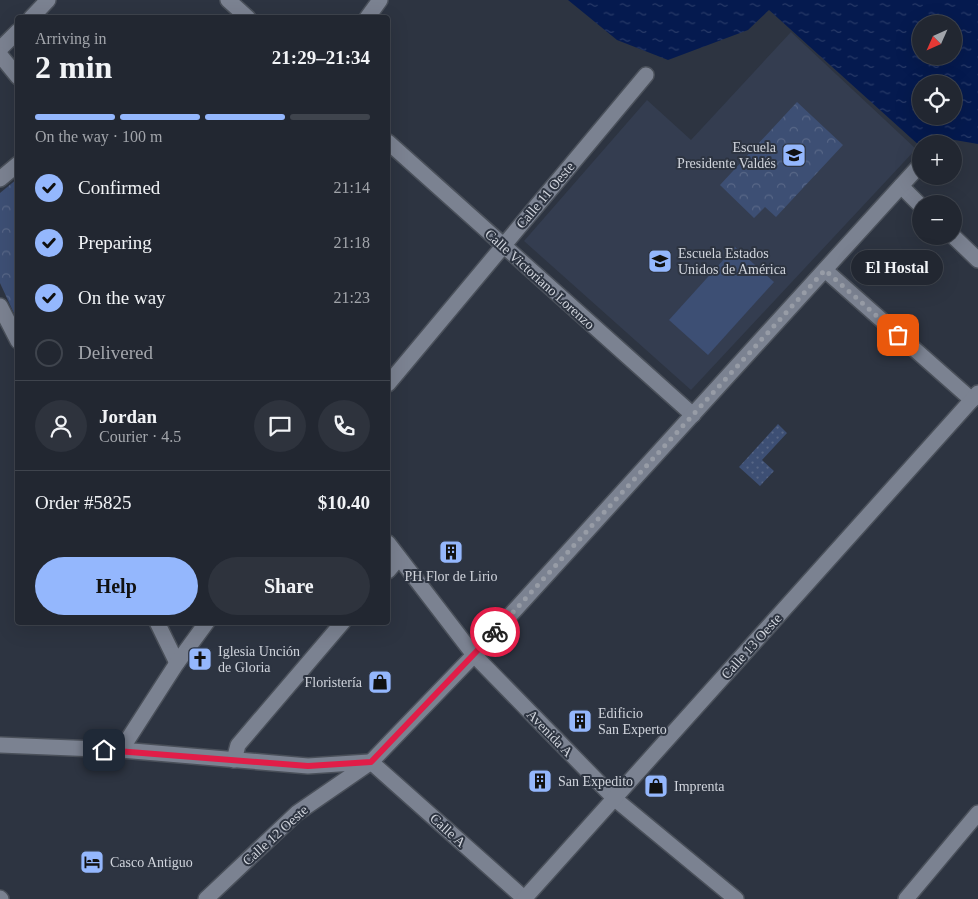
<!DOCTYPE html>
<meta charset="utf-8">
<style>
:root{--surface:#222731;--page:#2e333d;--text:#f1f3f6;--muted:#a2a5ab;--line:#3f444d;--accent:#94b7fd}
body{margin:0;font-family:"Times New Roman",serif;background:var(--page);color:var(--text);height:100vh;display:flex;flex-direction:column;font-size:19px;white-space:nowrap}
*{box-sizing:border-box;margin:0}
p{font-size:16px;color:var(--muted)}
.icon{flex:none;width:28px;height:28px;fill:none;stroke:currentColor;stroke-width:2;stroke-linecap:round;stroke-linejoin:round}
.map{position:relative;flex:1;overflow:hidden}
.side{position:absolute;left:15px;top:15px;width:375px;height:610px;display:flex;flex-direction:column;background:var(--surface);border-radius:5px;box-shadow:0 5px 20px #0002,0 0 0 1px var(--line)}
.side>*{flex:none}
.needle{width:32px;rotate:225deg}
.tools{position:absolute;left:912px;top:15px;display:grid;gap:10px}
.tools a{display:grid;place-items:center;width:50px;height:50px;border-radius:50%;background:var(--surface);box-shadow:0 5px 20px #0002,0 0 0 1px var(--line);font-size:25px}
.pin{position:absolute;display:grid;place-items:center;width:42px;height:42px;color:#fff;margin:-21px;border-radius:10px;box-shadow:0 2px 8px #0006}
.courier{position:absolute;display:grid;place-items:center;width:50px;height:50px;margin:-25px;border:4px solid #e11d48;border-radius:50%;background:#fff;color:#222;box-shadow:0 1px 6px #0007}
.bubble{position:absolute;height:35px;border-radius:18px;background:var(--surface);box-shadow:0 5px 20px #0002,0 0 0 1px var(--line);font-size:16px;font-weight:700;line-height:35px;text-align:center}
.overview em{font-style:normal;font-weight:700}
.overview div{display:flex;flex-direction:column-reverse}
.overview{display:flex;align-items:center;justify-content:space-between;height:85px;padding:0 20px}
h1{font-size:32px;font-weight:700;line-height:38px}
.bar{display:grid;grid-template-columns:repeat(4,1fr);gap:8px 5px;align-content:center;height:60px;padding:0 20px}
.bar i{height:6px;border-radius:4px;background:var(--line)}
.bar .selected{background:var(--accent)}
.bar p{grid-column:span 4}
.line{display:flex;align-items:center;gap:12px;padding:0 20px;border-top:1px solid var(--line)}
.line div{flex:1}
.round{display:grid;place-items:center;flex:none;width:52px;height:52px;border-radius:26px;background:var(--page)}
ol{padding:0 20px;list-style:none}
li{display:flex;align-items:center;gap:15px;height:55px}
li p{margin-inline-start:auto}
li .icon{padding:5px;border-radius:50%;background:var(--accent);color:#111;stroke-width:4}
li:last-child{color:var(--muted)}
li i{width:28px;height:28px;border:2px solid var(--line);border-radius:50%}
.action{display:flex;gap:10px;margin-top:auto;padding:10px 20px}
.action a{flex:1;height:58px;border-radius:30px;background:var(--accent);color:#111;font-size:20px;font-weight:700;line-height:58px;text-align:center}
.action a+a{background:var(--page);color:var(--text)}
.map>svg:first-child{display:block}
.built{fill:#343d50}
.grass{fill:url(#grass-dots)}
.park{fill:url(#park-crowns)}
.pitch{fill:#3d4f74}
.water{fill:url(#water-ripples);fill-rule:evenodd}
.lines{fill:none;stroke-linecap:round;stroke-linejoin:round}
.minor-casing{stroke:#4a505a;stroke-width:18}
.minor{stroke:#7b8291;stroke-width:15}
.done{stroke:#979ca6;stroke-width:5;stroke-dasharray:0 9}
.route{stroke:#e11d48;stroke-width:6}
.labels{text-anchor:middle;stroke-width:4;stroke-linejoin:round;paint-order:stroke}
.poi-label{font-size:14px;fill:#d0d4dc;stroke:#2d3441;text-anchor:start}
.street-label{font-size:14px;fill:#d0d4dc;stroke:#2d3441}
</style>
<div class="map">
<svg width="978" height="899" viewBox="0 0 978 899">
<defs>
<pattern id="grass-dots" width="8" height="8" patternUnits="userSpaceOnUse" patternTransform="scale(1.25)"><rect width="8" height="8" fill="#3d4f74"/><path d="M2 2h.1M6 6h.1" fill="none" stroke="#586787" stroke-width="1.8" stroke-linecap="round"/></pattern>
<pattern id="park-crowns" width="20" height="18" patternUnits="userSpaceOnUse" patternTransform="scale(1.25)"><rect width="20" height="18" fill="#3d4f74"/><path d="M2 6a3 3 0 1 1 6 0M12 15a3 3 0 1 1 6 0" fill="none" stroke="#586787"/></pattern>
<pattern id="water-ripples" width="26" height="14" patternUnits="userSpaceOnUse" patternTransform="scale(1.25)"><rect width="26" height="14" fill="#051a4f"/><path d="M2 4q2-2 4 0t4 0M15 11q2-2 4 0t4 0" fill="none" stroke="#283a68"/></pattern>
</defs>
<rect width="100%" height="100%" fill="#2d3441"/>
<path class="built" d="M791 32 916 149 691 390 524 241 647 100 691 140Z"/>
<path class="grass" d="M778 424 787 433 762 460 774 471 760 486 739 467Z"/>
<g class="park">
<path d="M797 102 843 145 776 217 765 207 754 218 720 185Z"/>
<path d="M17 179V320L0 283V193Z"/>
</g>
<path class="pitch" d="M735 247 774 282 708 355 669 320Z"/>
<path class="water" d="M568 0H978V144L949 139H940L932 144H921V147L769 10 748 30 668 60 617 40ZM921 24H954V56H921ZM921 84H954V116H921Z"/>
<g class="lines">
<g class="minor-casing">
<g id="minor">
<path d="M228 0 248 18"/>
<path d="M31 18 48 0"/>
<path d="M367 18 380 0"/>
<path d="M0 49 18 31"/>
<path d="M0 55 18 77"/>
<path d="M388 142 693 415"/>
<path d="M0 179 18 164"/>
<path d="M901 186 921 206"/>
<path d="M953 236 978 260"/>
<path d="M825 270 972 400"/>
<path d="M0 306 18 341"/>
<path d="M388 384 646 75"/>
<path d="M388 543 474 655 615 799 736 899"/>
<path d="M388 571 399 558"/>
<path d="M157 622 177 663"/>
<path d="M0 745 121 750 308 766 369 762"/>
<path d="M121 750 177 663 207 622"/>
<path d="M234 760 238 745 343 622"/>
<path d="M371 762 525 899"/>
<path d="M0 898 1 899"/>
<path d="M206 899 297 813 371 762 392 740 474 655 921 164"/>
<path d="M524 899 978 393"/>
<path d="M906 899 978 813"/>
</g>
</g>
<use href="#minor" class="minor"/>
</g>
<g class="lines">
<path class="done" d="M495 632 825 270 898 335"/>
<path class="route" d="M104 750 308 766 371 762 495 632"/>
</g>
<defs>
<g id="school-square" transform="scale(1.25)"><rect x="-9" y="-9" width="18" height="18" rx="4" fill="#94b7fd" stroke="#2d3441"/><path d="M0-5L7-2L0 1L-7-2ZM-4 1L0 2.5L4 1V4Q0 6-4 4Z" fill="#111"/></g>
<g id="building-square" transform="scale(1.25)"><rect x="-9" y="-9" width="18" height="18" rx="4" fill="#94b7fd" stroke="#2d3441"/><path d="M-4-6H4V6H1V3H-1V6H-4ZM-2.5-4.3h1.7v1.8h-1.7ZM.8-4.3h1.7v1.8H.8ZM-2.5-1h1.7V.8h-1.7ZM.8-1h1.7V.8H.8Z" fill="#111"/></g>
<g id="church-square" transform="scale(1.25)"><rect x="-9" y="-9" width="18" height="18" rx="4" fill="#94b7fd" stroke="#2d3441"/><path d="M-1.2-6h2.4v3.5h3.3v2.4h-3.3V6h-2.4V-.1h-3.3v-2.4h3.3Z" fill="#111"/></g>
<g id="shop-square" transform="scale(1.25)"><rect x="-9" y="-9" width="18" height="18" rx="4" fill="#94b7fd" stroke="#2d3441"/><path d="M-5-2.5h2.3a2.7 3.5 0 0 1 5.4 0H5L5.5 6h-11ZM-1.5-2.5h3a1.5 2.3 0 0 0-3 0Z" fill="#111"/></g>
<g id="hotel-square" transform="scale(1.25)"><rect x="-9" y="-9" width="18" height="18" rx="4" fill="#94b7fd" stroke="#2d3441"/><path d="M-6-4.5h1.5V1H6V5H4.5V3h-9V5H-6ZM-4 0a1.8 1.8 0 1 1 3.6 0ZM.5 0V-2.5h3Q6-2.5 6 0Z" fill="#111"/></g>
</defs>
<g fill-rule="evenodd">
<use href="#school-square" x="794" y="155"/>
<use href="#school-square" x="660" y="261"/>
<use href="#building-square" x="451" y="552"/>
<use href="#church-square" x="200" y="659"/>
<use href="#shop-square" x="380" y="682"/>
<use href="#building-square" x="580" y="721"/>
<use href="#building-square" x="540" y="781"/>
<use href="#shop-square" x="656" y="786"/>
<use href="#hotel-square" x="92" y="862"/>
</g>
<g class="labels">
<g class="poi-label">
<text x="776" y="152" text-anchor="end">Escuela<tspan x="776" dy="16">Presidente Valdés</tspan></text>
<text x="678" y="258">Escuela Estados<tspan x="678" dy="16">Unidos de América</tspan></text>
<text x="451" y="581" text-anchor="middle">PH Flor de Lirio</text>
<text x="218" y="656">Iglesia Unción<tspan x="218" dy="16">de Gloria</tspan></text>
<text x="362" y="687" text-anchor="end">Floristería</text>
<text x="598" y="718">Edificio<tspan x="598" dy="16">San Experto</tspan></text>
<text x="558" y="786">San Expedito</text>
<text x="674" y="791">Imprenta</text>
<text x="110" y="867">Casco Antiguo</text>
</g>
<g class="street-label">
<text transform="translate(545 195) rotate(-50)" y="5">Calle 11 Oeste</text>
<text transform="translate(540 279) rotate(42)" y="5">Calle Victoriano Lorenzo</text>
<text transform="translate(751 646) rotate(-48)" y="5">Calle 13 Oeste</text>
<text transform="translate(550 733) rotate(46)" y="5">Avenida A</text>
<text transform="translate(448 830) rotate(42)" y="5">Calle A</text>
<text transform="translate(275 835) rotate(-42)" y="5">Calle 12 Oeste</text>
</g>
</g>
</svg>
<div class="tools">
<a><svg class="needle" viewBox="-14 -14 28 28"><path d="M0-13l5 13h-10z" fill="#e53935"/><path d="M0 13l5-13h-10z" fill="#a2a5ab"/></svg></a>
<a><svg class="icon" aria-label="locate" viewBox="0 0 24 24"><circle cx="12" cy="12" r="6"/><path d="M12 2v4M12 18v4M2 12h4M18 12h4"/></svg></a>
<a>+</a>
<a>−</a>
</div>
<div class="pin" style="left:898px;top:335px;background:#ea580c"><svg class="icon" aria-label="bag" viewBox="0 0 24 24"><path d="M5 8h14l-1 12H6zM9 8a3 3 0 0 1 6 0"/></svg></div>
<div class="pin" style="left:104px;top:750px;background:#1f2937"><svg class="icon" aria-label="home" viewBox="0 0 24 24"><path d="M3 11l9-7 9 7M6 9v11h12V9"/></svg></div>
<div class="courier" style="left:495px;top:632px"><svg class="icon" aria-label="bike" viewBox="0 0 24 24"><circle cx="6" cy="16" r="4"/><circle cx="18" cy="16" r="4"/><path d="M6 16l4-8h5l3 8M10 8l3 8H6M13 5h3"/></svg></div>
<div class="bubble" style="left:851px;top:250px;width:92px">El Hostal</div>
<section class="side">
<div class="overview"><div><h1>2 min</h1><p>Arriving in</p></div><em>21:29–21:34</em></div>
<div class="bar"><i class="selected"></i><i class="selected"></i><i class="selected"></i><i></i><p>On the way · 100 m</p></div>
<ol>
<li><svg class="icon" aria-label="check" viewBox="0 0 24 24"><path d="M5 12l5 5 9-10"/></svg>Confirmed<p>21:14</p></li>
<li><svg class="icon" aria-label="check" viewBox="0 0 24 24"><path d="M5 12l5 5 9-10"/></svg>Preparing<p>21:18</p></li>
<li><svg class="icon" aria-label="check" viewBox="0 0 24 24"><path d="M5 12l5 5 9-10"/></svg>On the way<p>21:23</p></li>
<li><i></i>Delivered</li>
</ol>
<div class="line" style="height:90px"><a class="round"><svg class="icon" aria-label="person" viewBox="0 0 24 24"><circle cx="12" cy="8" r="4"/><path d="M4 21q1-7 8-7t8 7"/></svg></a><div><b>Jordan</b><p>Courier · 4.5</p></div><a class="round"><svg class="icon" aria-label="chat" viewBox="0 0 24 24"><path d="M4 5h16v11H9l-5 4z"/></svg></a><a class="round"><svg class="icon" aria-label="phone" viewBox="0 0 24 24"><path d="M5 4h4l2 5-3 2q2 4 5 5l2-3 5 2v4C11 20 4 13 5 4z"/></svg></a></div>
<div class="line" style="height:65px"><div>Order #5825</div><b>$10.40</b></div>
<div class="action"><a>Help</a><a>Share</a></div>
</section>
</div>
